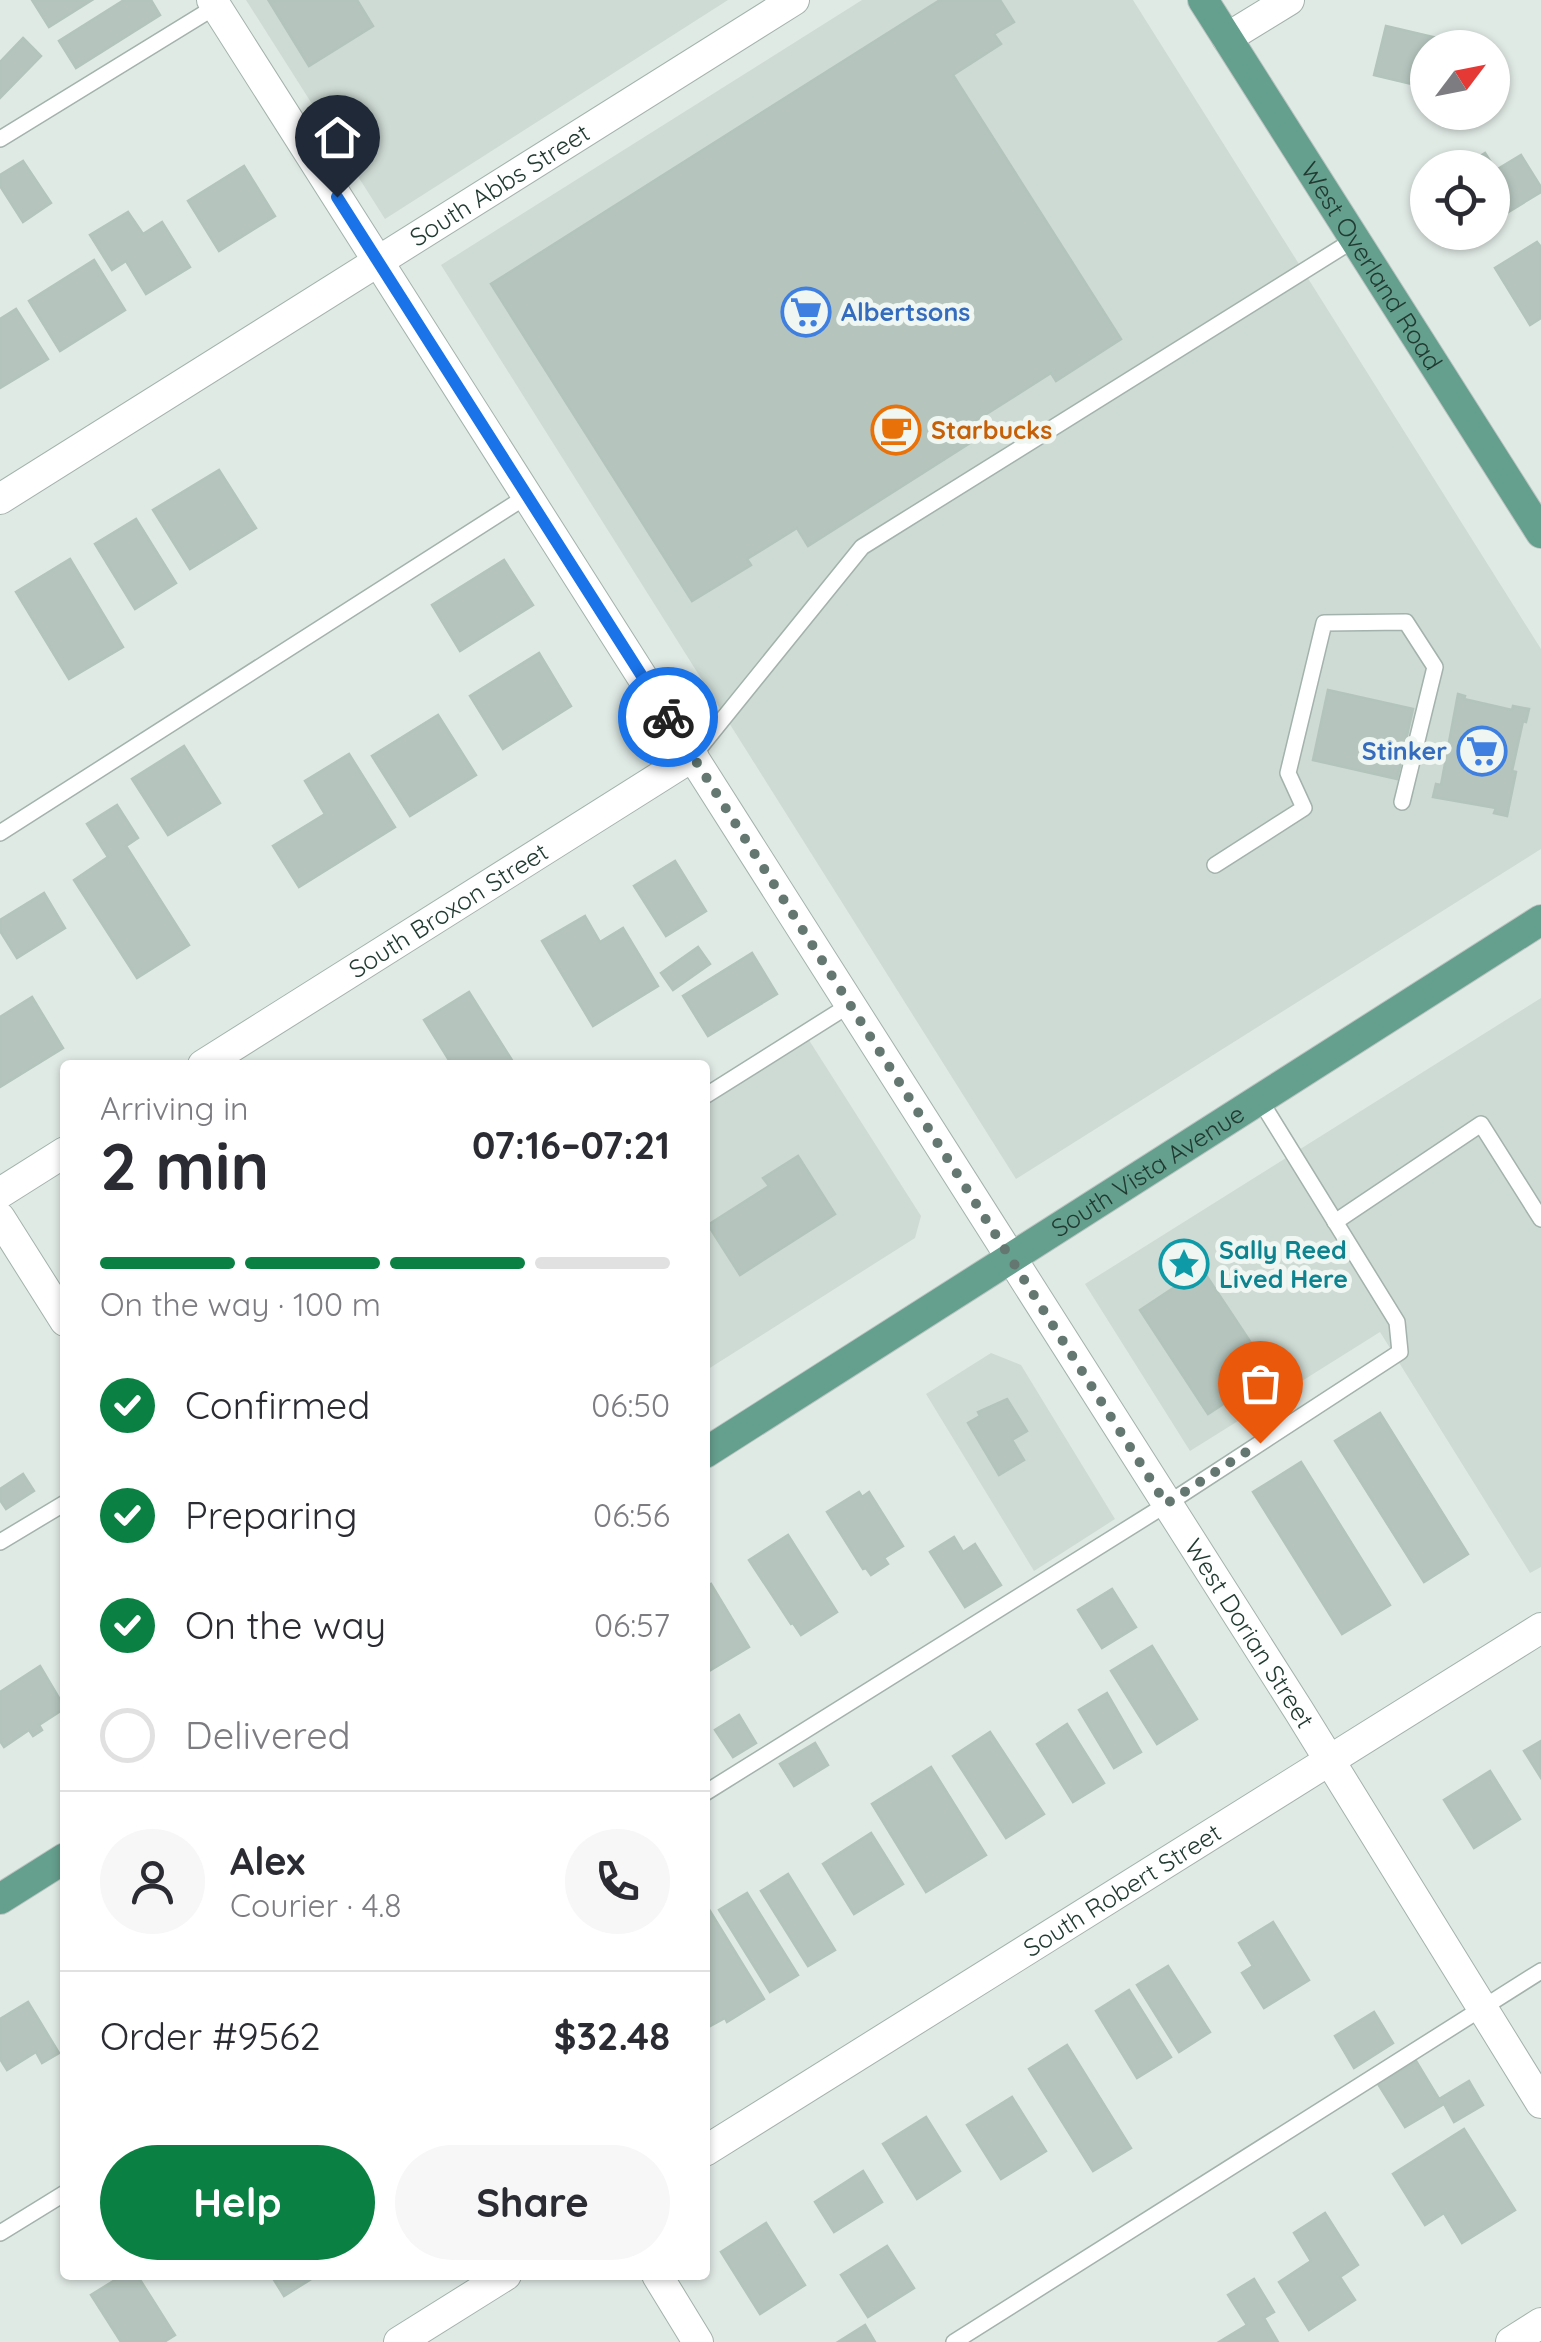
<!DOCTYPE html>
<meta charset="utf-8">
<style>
:root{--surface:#fff;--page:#f7f7f7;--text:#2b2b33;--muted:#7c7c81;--line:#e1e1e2;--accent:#0b8043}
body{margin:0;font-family:Quicksand,sans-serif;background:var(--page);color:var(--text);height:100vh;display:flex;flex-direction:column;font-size:38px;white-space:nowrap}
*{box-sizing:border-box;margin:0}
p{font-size:32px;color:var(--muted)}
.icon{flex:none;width:55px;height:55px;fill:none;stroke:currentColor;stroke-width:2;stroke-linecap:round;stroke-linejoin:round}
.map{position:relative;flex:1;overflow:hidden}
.side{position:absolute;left:60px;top:1060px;width:650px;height:1220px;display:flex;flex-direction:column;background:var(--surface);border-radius:10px;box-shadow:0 2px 8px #0004}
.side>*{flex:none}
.needle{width:65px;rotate:58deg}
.controls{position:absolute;left:1410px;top:30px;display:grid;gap:20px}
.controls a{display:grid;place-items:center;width:100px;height:100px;border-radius:50%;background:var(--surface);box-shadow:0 2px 8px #0004;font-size:50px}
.pin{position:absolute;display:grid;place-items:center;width:85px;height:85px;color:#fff;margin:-102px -42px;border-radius:50% 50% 50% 0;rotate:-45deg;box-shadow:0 0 10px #0007}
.pin .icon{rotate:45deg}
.courier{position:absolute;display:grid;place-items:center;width:100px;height:100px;margin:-50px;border:8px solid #1a73e8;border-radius:50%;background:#fff;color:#222;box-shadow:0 2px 12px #0007}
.overview em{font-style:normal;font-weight:700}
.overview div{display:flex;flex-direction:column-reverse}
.overview{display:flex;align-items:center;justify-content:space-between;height:170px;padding:0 40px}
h1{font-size:65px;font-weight:700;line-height:75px}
.bar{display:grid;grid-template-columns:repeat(4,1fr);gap:15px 10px;align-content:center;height:120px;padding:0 40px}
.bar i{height:12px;border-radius:8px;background:var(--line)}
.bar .on{background:var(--accent)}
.bar p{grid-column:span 4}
.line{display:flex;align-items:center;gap:25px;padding:0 40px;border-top:2px solid var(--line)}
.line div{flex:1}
.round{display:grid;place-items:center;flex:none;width:105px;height:105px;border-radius:52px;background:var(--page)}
ol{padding:0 40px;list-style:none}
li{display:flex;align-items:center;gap:30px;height:110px}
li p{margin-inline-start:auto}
li .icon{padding:10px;border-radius:50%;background:var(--accent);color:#fff;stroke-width:4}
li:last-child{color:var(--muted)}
li i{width:55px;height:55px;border:5px solid var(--line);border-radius:50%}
.cta{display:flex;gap:20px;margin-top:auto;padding:20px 40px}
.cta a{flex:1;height:115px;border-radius:60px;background:var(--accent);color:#fff;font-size:40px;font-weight:700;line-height:115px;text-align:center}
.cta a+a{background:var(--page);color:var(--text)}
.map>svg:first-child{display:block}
.built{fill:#cedad4}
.building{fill:#b5c5be;stroke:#b2c4bb;stroke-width:2.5}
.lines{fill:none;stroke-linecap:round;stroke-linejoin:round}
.lane-casing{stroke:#a3b2ac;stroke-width:18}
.street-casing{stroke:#a3b2ac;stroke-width:32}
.primary-casing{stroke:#bcc4c2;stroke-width:32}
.lane{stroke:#fff;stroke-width:15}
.street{stroke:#fff;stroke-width:30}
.primary{stroke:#659f8d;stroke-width:30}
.done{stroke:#647871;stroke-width:10;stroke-dasharray:0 18}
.route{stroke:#1a73e8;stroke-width:12}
.labels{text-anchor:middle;stroke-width:10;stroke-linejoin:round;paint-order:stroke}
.street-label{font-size:25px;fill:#213a32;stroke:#f0f7f3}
.shop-label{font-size:25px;font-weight:bold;fill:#366cbe;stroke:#f0f7f3;text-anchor:start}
.food-label{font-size:25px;font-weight:bold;fill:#c56008;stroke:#f0f7f3;text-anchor:start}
.culture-label{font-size:25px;font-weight:bold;fill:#0d838f;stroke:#f0f7f3;text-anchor:start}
</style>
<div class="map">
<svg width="1541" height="2342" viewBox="0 0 1541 2342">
<rect width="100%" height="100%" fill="#e0eae5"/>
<g class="built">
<path d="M246 0H728L385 219Z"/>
<path d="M862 0H1133L1541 649V849L1016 1179 441 265Z"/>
<path d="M1541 998V1567L1530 1573 1380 1332 1190 1451 1085 1284Z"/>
<path d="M807 1037 921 1216 915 1238 705 1371V1100Z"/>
<path d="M991 1353 1021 1365 1115 1519 1034 1571 926 1394Z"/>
</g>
<g class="building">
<path d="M32 0H92L49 27Z"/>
<path d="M124 0H151L160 15 76 68 59 41Z"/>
<path d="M357 0 373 26 309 66 269 1Z"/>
<path d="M940 0H1000L1014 22 994 34 1001 44 953 75 1121 339 1056 381 1051 373 969 425 978 438 808 546 797 528 747 559 751 565 692 601 491 284Z"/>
<path d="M1386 26 1450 41 1449 48H1428V88L1374 75Z"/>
<path d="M23 38 41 56 0 98V62Z"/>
<path d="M1485 153 1496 170 1521 155 1541 187V192L1492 222V168H1462Z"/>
<path d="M23 161 51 203 23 222 0 186V175Z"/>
<path d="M244 166 275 216 219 251 188 201Z"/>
<path d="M128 212 143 234 162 222 190 267 146 294 126 261 112 270 90 235Z"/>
<path d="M1537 242 1541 247V318L1530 325 1495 268Z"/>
<path d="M94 260 125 310 60 351 29 301Z"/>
<path d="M16 309 48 359 0 388V319Z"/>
<path d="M219 470 256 528 190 569 153 510Z"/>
<path d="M136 519 176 583 135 609 95 544Z"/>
<path d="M70 559 123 647 69 679 16 592Z"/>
<path d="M504 560 533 605 460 651 432 605Z"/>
<path d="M539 653 571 706 503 749 470 696Z"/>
<path d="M1328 690 1413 709 1397 779 1313 760Z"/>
<path d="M1458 694 1465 696 1464 699 1512 710 1513 706 1529 709 1526 722 1523 721 1512 771 1516 772 1507 816 1494 813 1496 808 1433 797 1436 784 1441 785Z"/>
<path d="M438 715 476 775 410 816 372 756Z"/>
<path d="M184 746 220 803 168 835 132 779Z"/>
<path d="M349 754 395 827 299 887 273 846 325 814 305 781Z"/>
<path d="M117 805 138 838 126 846 189 945 137 978 74 880 108 857 87 824Z"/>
<path d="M675 861 706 911 666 936 634 886Z"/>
<path d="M44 893 65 928 17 958 0 931V920Z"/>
<path d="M585 916 600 942 623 928 658 986 593 1026 542 941Z"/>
<path d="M698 947 710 964 673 990 661 973Z"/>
<path d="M752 953 777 994 708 1036 683 996Z"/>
<path d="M469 992 515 1065H452L424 1020Z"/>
<path d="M32 997 63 1048 0 1087V1017Z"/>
<path d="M798 1156 835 1214 740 1275 708 1225 769 1186 763 1178Z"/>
<path d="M1202 1269 1271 1373 1208 1414 1140 1310Z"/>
<path d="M1007 1399 1027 1431 1012 1440 1024 1460 999 1475 968 1423 980 1416 978 1412Z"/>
<path d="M1380 1413 1468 1554 1424 1582 1335 1441Z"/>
<path d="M1301 1462 1390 1605 1342 1634 1253 1492Z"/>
<path d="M23 1474 34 1491 6 1509 0 1500V1489Z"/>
<path d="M859 1492 862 1497 869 1492 903 1546 884 1558 888 1564 871 1575 866 1568 863 1569 827 1512Z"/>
<path d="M788 1535 837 1612 801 1635 793 1623 791 1624 749 1560Z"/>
<path d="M954 1537 963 1552 975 1544 1001 1585 965 1607 930 1552Z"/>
<path d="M711 1584 749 1647 709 1671 705 1664V1587Z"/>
<path d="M1112 1589 1136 1627 1102 1648 1078 1610Z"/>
<path d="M1152 1646 1197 1719 1157 1744 1111 1671Z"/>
<path d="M40 1666 65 1708 39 1725 42 1730 33 1736 29 1730 4 1747 0 1741V1692Z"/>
<path d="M1107 1693 1141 1752 1114 1768 1079 1710Z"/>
<path d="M739 1715 756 1743 733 1757 715 1730Z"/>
<path d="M1067 1724 1104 1783 1073 1802 1037 1744Z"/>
<path d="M990 1732 1044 1814 1006 1838 953 1756Z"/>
<path d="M1541 1741V1778L1524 1751Z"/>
<path d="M815 1743 828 1765 794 1786 780 1764Z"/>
<path d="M931 1767 986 1855 926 1892 872 1804Z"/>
<path d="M1490 1771 1520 1819 1474 1848 1444 1800Z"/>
<path d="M871 1833 903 1884 854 1914 823 1864Z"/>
<path d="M788 1874 835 1950 808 1966 761 1891Z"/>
<path d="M747 1893 798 1975 770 1992 719 1910Z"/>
<path d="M705 1903 764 1999 727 2022 725 2018 705 2029Z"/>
<path d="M1273 1922 1309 1980 1264 2008 1242 1973 1253 1966 1239 1943Z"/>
<path d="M1168 1966 1210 2032 1179 2052 1137 1985Z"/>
<path d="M1129 1990 1171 2057 1137 2078 1096 2011Z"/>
<path d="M28 2002 59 2053 42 2063 36 2052 7 2070 0 2059V2019Z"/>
<path d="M1374 2012 1393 2043 1354 2068 1335 2036Z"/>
<path d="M1067 2045 1131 2148 1093 2171 1029 2069Z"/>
<path d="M1416 2061 1439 2099 1469 2081 1483 2105 1454 2122 1444 2104 1405 2127 1378 2084Z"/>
<path d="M1012 2097 1046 2151 1001 2179 967 2125Z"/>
<path d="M926 2117 960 2171 917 2199 883 2144Z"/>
<path d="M1464 2129 1515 2210 1462 2243 1444 2213 1425 2225 1393 2174Z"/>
<path d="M863 2171 882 2202 834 2232 815 2202Z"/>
<path d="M1325 2213 1358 2265 1340 2277 1355 2300 1309 2330 1279 2282 1311 2261 1294 2233Z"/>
<path d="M766 2223 805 2285 760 2314 721 2252Z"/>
<path d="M887 2246 914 2288 868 2317 841 2275Z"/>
<path d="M123 2275H137L175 2335 164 2342H121L91 2295Z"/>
<path d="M271 2275H316V2276L284 2296Z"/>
<path d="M1254 2279 1274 2312 1264 2318 1278 2342H1219L1247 2325 1228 2295Z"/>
<path d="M865 2325 875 2342H838Z"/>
</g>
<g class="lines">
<g class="lane-casing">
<g id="lane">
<path d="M0 139 218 5"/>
<path d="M693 756 862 547 1355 239"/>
<path d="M0 833 527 496"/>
<path d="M1215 865 1304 808 1288 773 1324 623 1406 622 1435 667 1402 802"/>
<path d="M705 1096 851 1004"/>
<path d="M1335 1222 1481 1124 1541 1219"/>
<path d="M0 1542 65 1503"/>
<path d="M705 1793 1167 1504 1400 1352 1397 1322 1260 1100"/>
<path d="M0 2233 65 2193"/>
<path d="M954 2342 1541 1971"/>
</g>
</g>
<g class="street-casing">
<g id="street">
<path id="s1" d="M212 0 1299 1711 1541 2103"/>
<path d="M1227 38 1289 0"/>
<path id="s2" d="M0 499 794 0"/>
<path id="s3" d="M203 1065 693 756"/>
<path d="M0 1193 65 1152"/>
<path d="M0 1218 65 1321"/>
<path id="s4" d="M705 2151 1541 1628"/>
<path d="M657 2275 698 2342"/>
<path d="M399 2342 506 2275"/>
<path d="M1511 2342 1541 2323"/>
</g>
</g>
<g class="primary-casing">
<g id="primary">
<path id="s5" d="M1203 0 1541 533"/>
<path id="s6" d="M705 1453 1541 920"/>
<path d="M0 1899 65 1858"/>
</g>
</g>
<use href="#lane" class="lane"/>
<use href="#street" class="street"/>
<use href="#primary" class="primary"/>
</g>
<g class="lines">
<path class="done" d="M668 717 1166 1504 1260 1443"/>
<path class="route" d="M337 197 668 717"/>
</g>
<defs>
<g id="supermarket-ring" transform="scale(2.5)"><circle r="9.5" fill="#f0f7f3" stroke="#3f7fe0" stroke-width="1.5"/><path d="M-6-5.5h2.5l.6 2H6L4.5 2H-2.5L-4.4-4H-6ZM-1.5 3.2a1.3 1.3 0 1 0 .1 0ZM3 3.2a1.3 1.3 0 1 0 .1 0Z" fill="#3f7fe0"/></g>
<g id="cafe-ring" transform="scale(2.5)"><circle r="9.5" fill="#f0f7f3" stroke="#e8710a" stroke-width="1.5"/><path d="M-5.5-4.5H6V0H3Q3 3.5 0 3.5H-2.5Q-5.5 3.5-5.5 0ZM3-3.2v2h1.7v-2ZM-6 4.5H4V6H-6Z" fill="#e8710a"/></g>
<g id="sight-ring" transform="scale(2.5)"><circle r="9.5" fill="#f0f7f3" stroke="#0f9aa8" stroke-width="1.5"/><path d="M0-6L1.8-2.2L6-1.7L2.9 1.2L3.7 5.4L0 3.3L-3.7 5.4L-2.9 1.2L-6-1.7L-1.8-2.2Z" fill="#0f9aa8"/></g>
</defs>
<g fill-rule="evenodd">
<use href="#supermarket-ring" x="806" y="312"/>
<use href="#cafe-ring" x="896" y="430"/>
<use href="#supermarket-ring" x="1482" y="751"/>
<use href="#sight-ring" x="1184" y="1264"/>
</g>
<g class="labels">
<g class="street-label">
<text dy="9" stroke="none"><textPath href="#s2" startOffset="590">South Abbs Street</textPath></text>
<text dy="9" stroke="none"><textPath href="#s5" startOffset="315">West Overland Road</textPath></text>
<text dy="9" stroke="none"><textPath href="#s3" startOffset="290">South Broxon Street</textPath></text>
<text dy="9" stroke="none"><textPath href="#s6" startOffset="525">South Vista Avenue</textPath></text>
<text dy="9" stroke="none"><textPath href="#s1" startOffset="1935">West Dorian Street</textPath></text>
<text dy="9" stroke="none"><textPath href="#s4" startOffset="492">South Robert Street</textPath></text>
</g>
<g class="shop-label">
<text x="841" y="321">Albertsons</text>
<text x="1447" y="760" text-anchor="end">Stinker</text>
</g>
<g class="food-label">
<text x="931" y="439">Starbucks</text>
</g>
<g class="culture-label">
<text x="1219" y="1259">Sally Reed<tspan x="1219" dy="29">Lived Here</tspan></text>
</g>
</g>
</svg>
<div class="controls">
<a><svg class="needle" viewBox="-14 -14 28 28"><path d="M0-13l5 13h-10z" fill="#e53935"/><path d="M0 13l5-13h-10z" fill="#7c7c81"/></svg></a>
<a><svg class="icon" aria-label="locate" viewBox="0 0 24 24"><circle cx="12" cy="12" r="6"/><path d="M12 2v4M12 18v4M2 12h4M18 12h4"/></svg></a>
</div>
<div class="pin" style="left:1260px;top:1443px;background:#ea580c"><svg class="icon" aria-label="bag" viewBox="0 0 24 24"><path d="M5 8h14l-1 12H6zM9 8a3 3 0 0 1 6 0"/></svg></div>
<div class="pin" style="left:337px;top:197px;background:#1f2937"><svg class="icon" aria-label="home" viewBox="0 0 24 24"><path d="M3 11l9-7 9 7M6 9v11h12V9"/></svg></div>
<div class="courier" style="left:668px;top:717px"><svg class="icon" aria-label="bike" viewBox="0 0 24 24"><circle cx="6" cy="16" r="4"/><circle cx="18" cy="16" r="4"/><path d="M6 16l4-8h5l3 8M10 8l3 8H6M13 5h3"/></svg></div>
<section class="side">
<div class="overview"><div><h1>2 min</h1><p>Arriving in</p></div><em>07:16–07:21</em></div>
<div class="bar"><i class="on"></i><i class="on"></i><i class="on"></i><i></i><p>On the way · 100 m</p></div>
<ol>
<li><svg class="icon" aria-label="check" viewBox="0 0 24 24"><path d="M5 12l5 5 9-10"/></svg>Confirmed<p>06:50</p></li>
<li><svg class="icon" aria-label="check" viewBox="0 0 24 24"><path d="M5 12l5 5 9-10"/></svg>Preparing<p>06:56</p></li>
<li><svg class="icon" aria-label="check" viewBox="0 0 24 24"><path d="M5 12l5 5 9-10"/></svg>On the way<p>06:57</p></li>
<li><i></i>Delivered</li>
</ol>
<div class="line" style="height:180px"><a class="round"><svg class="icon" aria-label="person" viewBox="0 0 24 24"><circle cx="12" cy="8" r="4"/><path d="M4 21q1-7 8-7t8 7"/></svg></a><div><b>Alex</b><p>Courier · 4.8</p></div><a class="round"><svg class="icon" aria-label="phone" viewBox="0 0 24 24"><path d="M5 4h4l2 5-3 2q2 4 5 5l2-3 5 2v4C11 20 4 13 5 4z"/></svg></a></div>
<div class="line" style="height:130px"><div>Order #9562</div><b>$32.48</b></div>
<div class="cta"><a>Help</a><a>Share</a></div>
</section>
</div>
